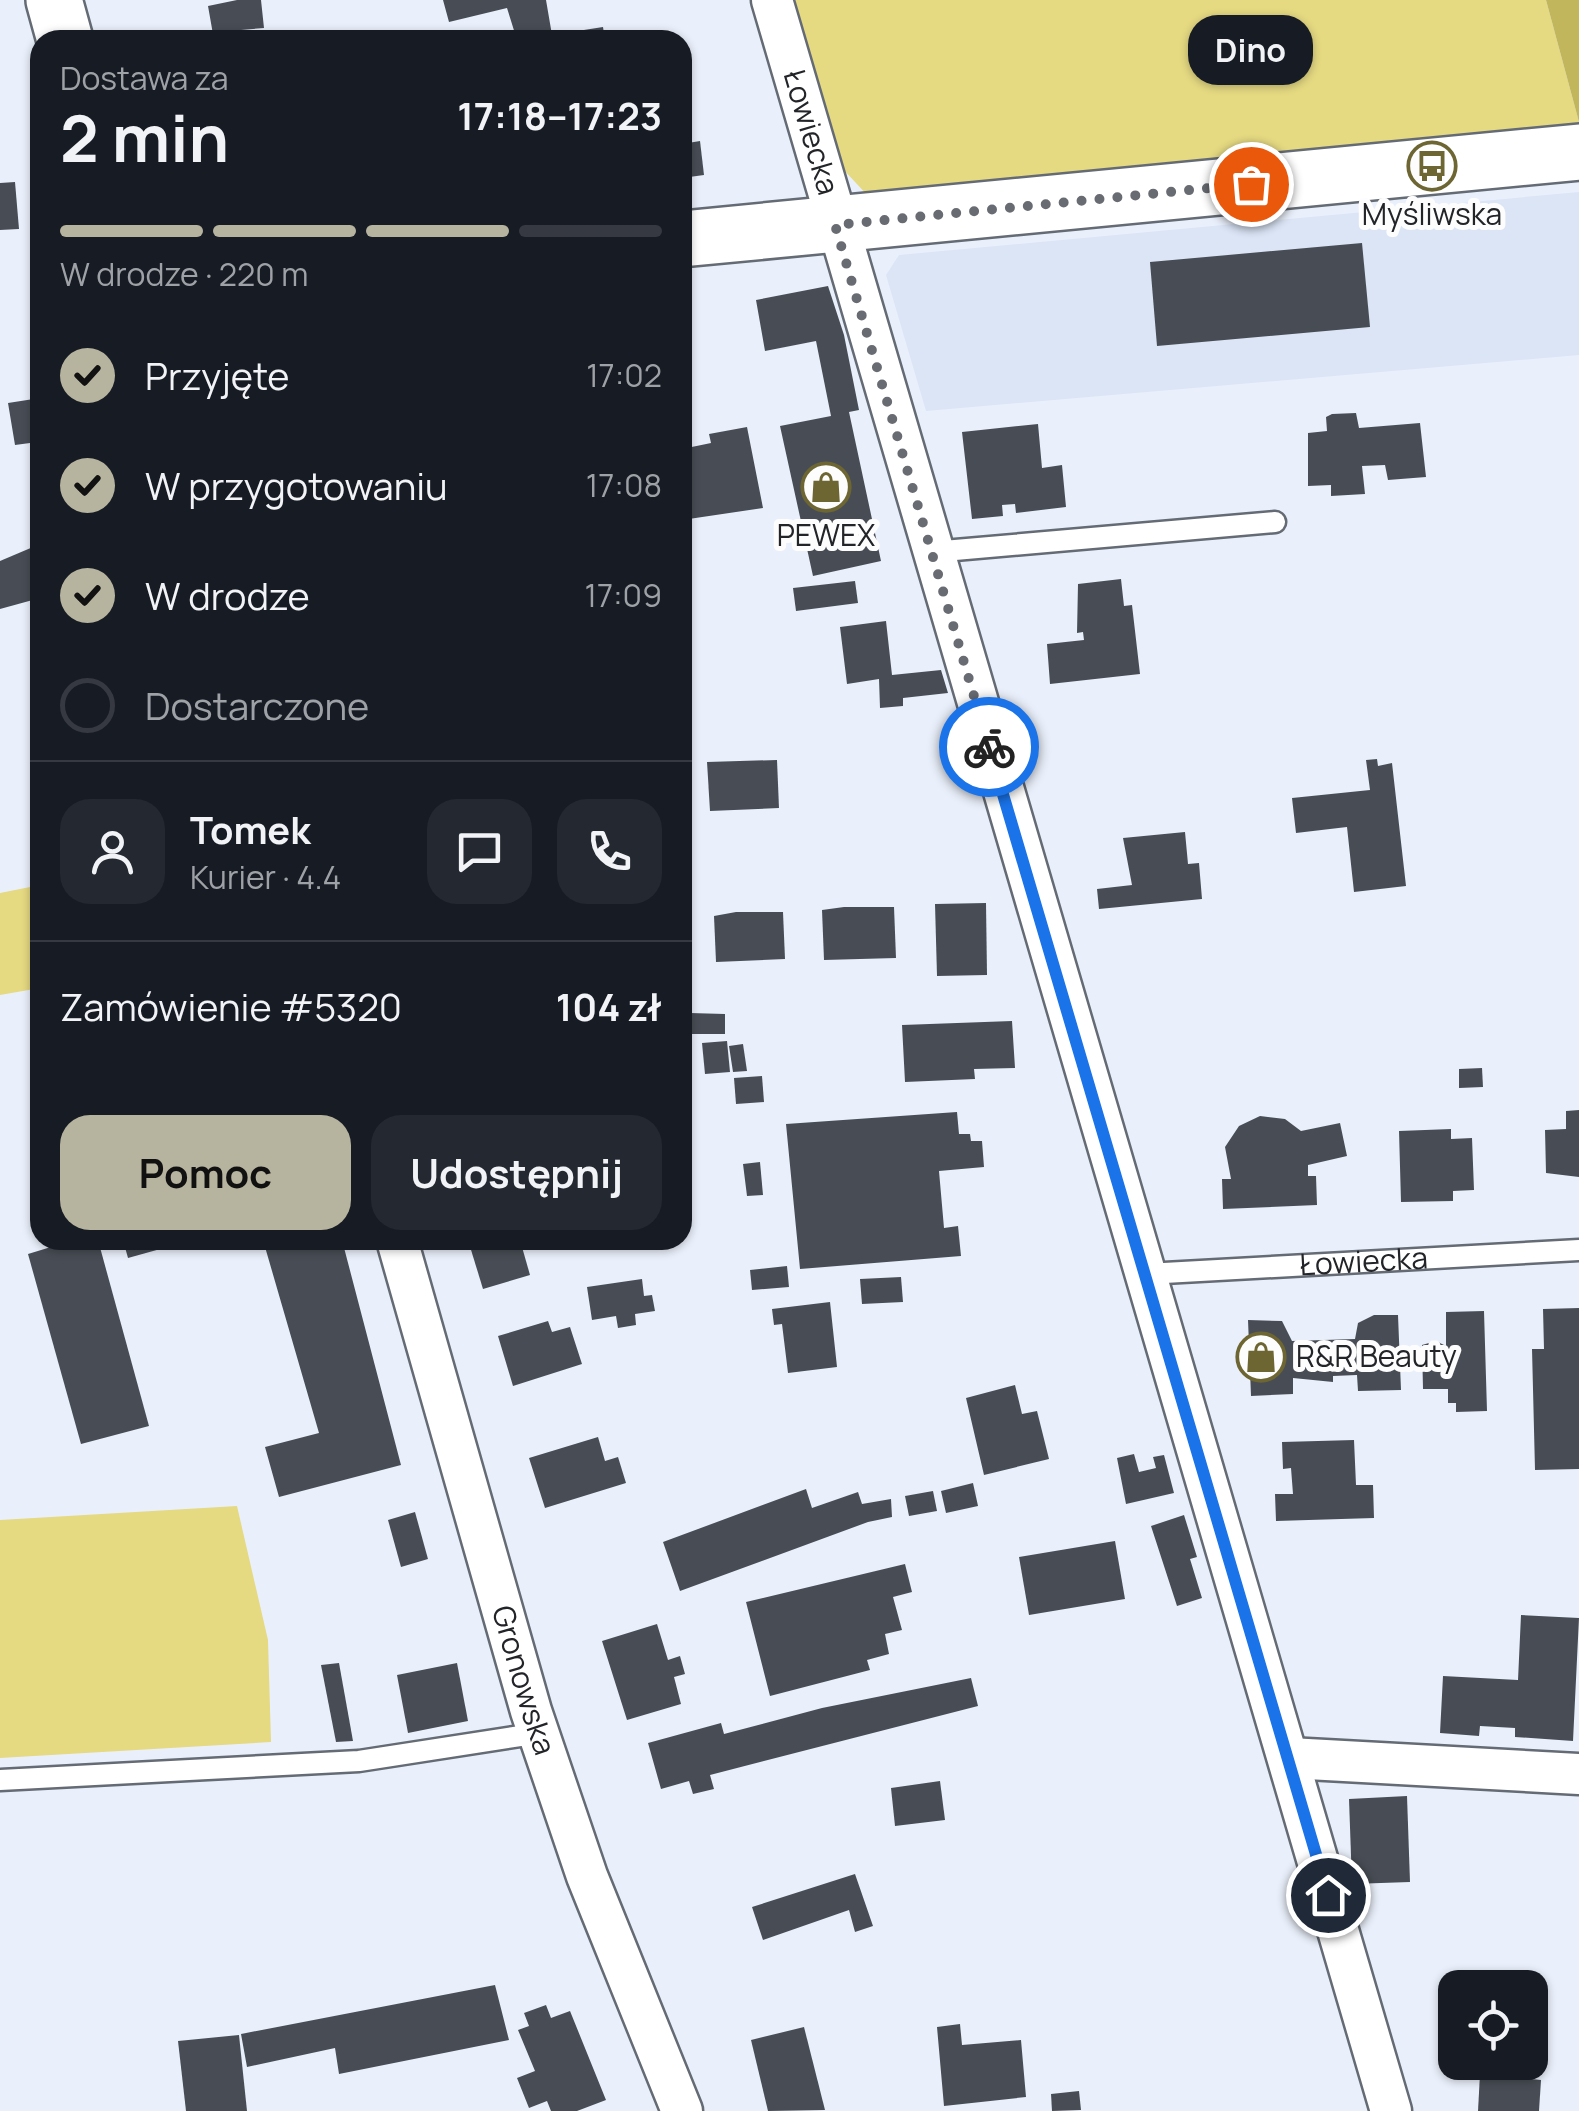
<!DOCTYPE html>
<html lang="pl">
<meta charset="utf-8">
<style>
:root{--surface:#171b24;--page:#242831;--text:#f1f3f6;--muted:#9ea1a6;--line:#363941;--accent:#b6b49e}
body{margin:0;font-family:Manrope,sans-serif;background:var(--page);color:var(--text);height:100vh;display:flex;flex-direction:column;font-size:38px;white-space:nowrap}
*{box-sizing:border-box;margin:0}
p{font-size:32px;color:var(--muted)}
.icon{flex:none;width:55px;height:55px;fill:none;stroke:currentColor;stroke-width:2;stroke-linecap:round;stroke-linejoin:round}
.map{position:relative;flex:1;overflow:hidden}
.drawer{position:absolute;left:30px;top:30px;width:662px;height:1220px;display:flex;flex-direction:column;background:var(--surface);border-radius:30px;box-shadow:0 2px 8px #0004}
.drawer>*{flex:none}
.fabs{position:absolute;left:1438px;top:1970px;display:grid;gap:20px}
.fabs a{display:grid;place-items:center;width:110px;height:110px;border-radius:20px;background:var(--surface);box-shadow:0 2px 8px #0004;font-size:50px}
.pin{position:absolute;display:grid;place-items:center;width:85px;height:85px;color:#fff;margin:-42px;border:5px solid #fff;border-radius:50%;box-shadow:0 2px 10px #0007}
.courier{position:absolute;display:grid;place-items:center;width:100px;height:100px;margin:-50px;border:8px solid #1a73e8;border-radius:50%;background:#fff;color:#222;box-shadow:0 2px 12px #0007}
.bubble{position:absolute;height:70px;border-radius:30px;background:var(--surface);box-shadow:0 2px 8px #0004;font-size:32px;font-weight:700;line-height:70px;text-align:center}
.overview em{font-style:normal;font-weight:700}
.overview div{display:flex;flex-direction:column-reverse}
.overview{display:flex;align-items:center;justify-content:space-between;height:170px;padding:0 30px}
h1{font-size:65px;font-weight:700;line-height:75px}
.bar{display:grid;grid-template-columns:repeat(4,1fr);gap:15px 10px;align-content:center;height:120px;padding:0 30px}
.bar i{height:12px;border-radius:8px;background:var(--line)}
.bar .active{background:var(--accent)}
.bar p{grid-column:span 4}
.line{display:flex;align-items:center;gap:25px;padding:0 30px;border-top:2px solid var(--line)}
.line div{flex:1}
.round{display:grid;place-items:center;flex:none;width:105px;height:105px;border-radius:30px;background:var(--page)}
ol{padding:0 30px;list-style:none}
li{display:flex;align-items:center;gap:30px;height:110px}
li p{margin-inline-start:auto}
li .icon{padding:10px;border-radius:50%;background:var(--accent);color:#111;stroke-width:4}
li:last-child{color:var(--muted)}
li i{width:55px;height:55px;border:5px solid var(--line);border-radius:50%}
.primary-button{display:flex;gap:20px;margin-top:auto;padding:20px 30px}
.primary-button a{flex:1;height:115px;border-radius:30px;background:var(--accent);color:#111;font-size:40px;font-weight:700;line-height:115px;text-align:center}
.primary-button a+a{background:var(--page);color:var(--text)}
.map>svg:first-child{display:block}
.built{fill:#dbe5f6}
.green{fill:#e5d982}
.forest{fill:#c2b65d}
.building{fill:#484d55}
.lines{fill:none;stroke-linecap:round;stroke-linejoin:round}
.lane-casing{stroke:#656b74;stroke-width:25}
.street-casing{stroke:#656b74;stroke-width:45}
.secondary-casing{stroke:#656b74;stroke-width:60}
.lane{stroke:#fff;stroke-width:20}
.street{stroke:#fff;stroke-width:40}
.secondary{stroke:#fff;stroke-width:55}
.done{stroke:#686b72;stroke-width:10;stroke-dasharray:0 18}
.route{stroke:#1a73e8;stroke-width:12}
.labels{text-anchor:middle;stroke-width:10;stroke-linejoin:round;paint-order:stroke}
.street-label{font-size:30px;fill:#222428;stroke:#fdfdfd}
.poi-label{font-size:30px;fill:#222428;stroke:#fdfdfd}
</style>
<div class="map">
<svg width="1579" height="2111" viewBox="0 0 1579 2111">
<rect width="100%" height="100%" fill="#eaf0fb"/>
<path class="built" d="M1579 192V355L926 411 886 275 899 255Z"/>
<g class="green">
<path d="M795 0H1546L1579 122V137L869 197 842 168Z"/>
<path d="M40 885V988L0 995V893Z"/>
<path d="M237 1506 268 1640 271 1742 0 1758V1520Z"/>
</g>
<path class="forest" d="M1546 0H1579V122Z"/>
<g class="building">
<path d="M237 0H261L264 28 241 30 243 40H214L208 6Z"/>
<path d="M443 0H546L552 35 603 27 605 40H517L507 8 449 22Z"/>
<path d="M700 141 704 175 682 178V144Z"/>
<path d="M15 182 19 229 0 230V183Z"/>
<path d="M1362 243 1370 327 1157 346 1150 262Z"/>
<path d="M828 286 844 335 859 410 849 412 881 561 813 576 780 426 831 416 816 341 765 351 756 300Z"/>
<path d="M40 398V497H38L30 443 15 445 8 403Z"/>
<path d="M1356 413 1359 428 1420 423 1426 477 1388 480 1385 465 1362 466 1365 494 1331 496V485L1308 486V433L1327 431 1326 417 1332 414Z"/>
<path d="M1038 424 1042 468 1062 465 1066 507 1016 513 1015 504 1002 505 1003 516 972 519 962 432Z"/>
<path d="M747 427 763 508 682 520V449L711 443 709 434Z"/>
<path d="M33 547 40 562V598L0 609V561Z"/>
<path d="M1121 579 1124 606 1132 605 1140 674 1050 684 1047 644 1084 640 1083 632 1077 633 1078 584Z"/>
<path d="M855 581 858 603 796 611 793 588Z"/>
<path d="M886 621 892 675 941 670 948 693 903 698V706L880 708 879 679 847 684 840 627Z"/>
<path d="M1377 759 1378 766 1392 763 1406 886 1354 892 1347 827 1296 833 1292 798 1370 790 1366 760Z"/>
<path d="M777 760 779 808 710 811 707 762Z"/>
<path d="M1185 832 1188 864 1199 863 1202 899 1099 909 1097 889 1132 885 1123 838Z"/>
<path d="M986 903 987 975 937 976 935 904Z"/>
<path d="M844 907H894L896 958 824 960 822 910Z"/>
<path d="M736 912H783L785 959 716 962 714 916Z"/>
<path d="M690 1013 725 1014V1034H690Z"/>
<path d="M1012 1021 1015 1068 974 1069 975 1079 905 1082 902 1025Z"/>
<path d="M727 1041 730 1072 705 1074 702 1043Z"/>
<path d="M743 1044 747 1071 733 1072 729 1046Z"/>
<path d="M1482 1068 1483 1087 1459 1088V1069Z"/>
<path d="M762 1076 764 1102 736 1104 734 1078Z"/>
<path d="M1579 1110V1177L1546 1173 1545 1130 1566 1129V1111Z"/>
<path d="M957 1112 959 1134H970L971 1141H982L984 1167 939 1171 944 1228 958 1226 961 1256 800 1269 786 1124Z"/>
<path d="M1260 1116 1285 1119 1301 1131 1340 1123 1347 1156 1308 1165V1176H1316L1317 1205 1223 1209 1222 1179H1231L1225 1147 1239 1126Z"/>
<path d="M1451 1129V1139L1472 1138 1474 1190 1453 1191V1201L1401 1202 1399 1131Z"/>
<path d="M760 1162 763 1195 747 1196 743 1164Z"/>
<path d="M74 1240H98L149 1426 81 1444 28 1254Z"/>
<path d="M123 1240H188L189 1241 128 1258Z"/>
<path d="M263 1240H342L401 1465 279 1497 265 1447 319 1433Z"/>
<path d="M468 1240H520L530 1275 483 1289Z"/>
<path d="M787 1266 789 1287 752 1290 750 1270Z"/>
<path d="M901 1277 903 1302 862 1304 860 1279Z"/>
<path d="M642 1279 644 1296 652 1295 655 1311 635 1314 636 1325 618 1328 616 1316 592 1320 587 1287Z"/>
<path d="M830 1302 837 1367 788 1373 782 1324 774 1325 772 1309Z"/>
<path d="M1579 1308V1469L1535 1470 1532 1349H1544L1543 1309Z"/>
<path d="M1484 1311 1487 1411 1456 1412V1403H1448V1389H1423L1422 1345 1436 1341 1446 1346V1312Z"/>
<path d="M1374 1315H1398L1401 1390 1358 1391 1357 1375 1333 1376V1382L1293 1378V1394L1251 1396 1248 1320 1282 1321 1292 1341 1355 1339 1358 1323Z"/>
<path d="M548 1321 552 1332 570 1327 582 1364 513 1386 498 1336Z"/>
<path d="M1015 1385 1022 1414 1037 1411 1049 1459 984 1475 966 1398Z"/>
<path d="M598 1437 605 1461 618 1457 626 1483 545 1508 529 1458Z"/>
<path d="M1354 1440 1356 1485H1373L1374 1518 1276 1521 1275 1494H1293L1291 1468 1283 1469 1282 1442Z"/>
<path d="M1134 1454 1139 1472 1156 1468 1153 1457 1164 1455 1174 1493 1126 1504 1117 1458Z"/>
<path d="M973 1483 978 1506 946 1513 941 1491Z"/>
<path d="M806 1489 812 1508 858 1492 862 1504 891 1499 892 1517 868 1522 680 1591 663 1542Z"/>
<path d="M933 1491 937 1511 909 1516 905 1496Z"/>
<path d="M415 1512 428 1559 401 1567 388 1520Z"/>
<path d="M1184 1515 1197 1557 1190 1559 1202 1598 1177 1606 1151 1526Z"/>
<path d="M1115 1541 1125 1599 1029 1615 1019 1557Z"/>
<path d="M905 1564 912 1592 893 1597 902 1630 885 1634 889 1654 867 1660 870 1670 770 1696 746 1602Z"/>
<path d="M1521 1615 1579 1618 1573 1741 1515 1737V1728L1480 1726 1479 1736 1440 1733 1443 1676 1518 1680Z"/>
<path d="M657 1624 668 1660 680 1656 685 1674 674 1677 681 1704 627 1720 602 1641Z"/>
<path d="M339 1663 353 1741 336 1742 321 1665Z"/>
<path d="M457 1663 468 1721 408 1733 397 1675Z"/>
<path d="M971 1678 978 1706 710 1775 714 1789 693 1794 689 1781 661 1789 648 1743 721 1723 724 1734 822 1708Z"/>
<path d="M940 1781 945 1820 895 1826 891 1788Z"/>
<path d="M1407 1796 1410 1882 1352 1884 1349 1799Z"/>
<path d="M855 1874 873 1926 855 1932 849 1910 763 1940 752 1907Z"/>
<path d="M495 1985 509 2040 339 2074 335 2048 247 2067 241 2034Z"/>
<path d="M546 2005 551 2018 570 2011 606 2100 577 2111H551L547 2101 529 2108 517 2078 535 2071 518 2030 529 2026 524 2013Z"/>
<path d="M960 2024 962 2045 1021 2040 1026 2097 944 2106 937 2027Z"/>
<path d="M804 2027 825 2110 768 2111 751 2040Z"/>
<path d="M239 2035 247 2111H186L178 2041Z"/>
<path d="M1480 2074 1541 2080 1539 2111H1478Z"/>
<path d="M1079 2091 1081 2110 1052 2111 1051 2094Z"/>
</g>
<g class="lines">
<g class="lane-casing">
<g id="lane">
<path d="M932 552 1275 522"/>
<path id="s1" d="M1146 1274 1579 1250"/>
<path d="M0 1780 359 1761 540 1733"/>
</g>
</g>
<g class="street-casing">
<g id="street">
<path id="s2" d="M772 0 1391 2111"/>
<path id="s3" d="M397 1240 531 1711 587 1876 682 2111"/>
<path d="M1289 1758 1579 1774"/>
</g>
</g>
<g class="secondary-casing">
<g id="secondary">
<path d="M54 0 65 40"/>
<path d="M682 239 1579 152"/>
</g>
</g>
<use href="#lane" class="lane"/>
<use href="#street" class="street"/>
<use href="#secondary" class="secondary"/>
</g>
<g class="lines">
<path class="done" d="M989 747 835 225 1251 184"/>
<path class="route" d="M989 747 1328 1895"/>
</g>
<defs>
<g id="bus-ring" transform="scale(2.5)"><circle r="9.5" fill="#fdfdfd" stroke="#6d6633" stroke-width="1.5"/><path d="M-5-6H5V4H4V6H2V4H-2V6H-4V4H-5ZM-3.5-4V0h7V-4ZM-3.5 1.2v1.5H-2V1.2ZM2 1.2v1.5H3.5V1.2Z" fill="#6d6633"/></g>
<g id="shop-ring" transform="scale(2.5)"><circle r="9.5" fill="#fdfdfd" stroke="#6d6633" stroke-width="1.5"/><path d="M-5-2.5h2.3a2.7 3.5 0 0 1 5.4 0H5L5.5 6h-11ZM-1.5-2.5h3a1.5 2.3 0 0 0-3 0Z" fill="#6d6633"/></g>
</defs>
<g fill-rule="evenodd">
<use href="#bus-ring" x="1432" y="166"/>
<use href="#shop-ring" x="826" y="487"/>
<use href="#shop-ring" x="1261" y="1357"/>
</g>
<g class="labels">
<g class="street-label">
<text dy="10" stroke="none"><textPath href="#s2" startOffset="138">Łowiecka</textPath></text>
<text dy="10" stroke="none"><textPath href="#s1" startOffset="218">Łowiecka</textPath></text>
<text dy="10" stroke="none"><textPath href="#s3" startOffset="458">Gronowska</textPath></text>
</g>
<g class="poi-label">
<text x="1432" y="225">Myśliwska</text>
<text x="826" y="546">PEWEX</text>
<text x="1296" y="1367" text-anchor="start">R&amp;R Beauty</text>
</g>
</g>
</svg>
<div class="fabs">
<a><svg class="icon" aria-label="locate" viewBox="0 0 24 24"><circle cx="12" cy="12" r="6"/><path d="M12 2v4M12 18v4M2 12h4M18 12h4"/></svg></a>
</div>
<div class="pin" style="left:1251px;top:184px;background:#ea580c"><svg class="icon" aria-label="bag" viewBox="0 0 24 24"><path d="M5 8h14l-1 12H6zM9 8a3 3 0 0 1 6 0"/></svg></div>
<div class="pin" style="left:1328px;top:1895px;background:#1f2937"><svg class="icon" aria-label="home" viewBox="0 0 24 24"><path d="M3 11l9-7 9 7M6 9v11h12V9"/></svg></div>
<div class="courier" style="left:989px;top:747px"><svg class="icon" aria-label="bike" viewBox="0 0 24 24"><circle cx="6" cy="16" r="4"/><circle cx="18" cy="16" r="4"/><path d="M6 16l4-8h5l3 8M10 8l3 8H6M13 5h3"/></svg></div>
<div class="bubble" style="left:1188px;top:15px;width:125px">Dino</div>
<section class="drawer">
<div class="overview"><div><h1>2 min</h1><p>Dostawa za</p></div><em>17:18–17:23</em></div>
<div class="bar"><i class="active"></i><i class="active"></i><i class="active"></i><i></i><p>W drodze · 220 m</p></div>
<ol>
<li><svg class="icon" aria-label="check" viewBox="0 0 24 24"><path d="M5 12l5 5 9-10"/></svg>Przyjęte<p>17:02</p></li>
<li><svg class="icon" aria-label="check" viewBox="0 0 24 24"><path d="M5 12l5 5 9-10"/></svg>W przygotowaniu<p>17:08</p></li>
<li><svg class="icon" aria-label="check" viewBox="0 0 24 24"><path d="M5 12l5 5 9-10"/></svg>W drodze<p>17:09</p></li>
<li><i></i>Dostarczone</li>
</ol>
<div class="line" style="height:180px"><a class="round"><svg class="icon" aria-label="person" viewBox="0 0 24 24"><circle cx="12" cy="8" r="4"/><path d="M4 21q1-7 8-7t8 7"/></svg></a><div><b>Tomek</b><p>Kurier · 4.4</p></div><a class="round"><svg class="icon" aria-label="chat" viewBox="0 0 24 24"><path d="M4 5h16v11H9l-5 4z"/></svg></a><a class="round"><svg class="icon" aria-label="phone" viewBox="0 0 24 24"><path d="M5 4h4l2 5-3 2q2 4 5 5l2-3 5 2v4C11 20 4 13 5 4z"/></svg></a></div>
<div class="line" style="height:130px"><div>Zamówienie #5320</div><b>104 zł</b></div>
<div class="primary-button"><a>Pomoc</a><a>Udostępnij</a></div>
</section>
</div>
